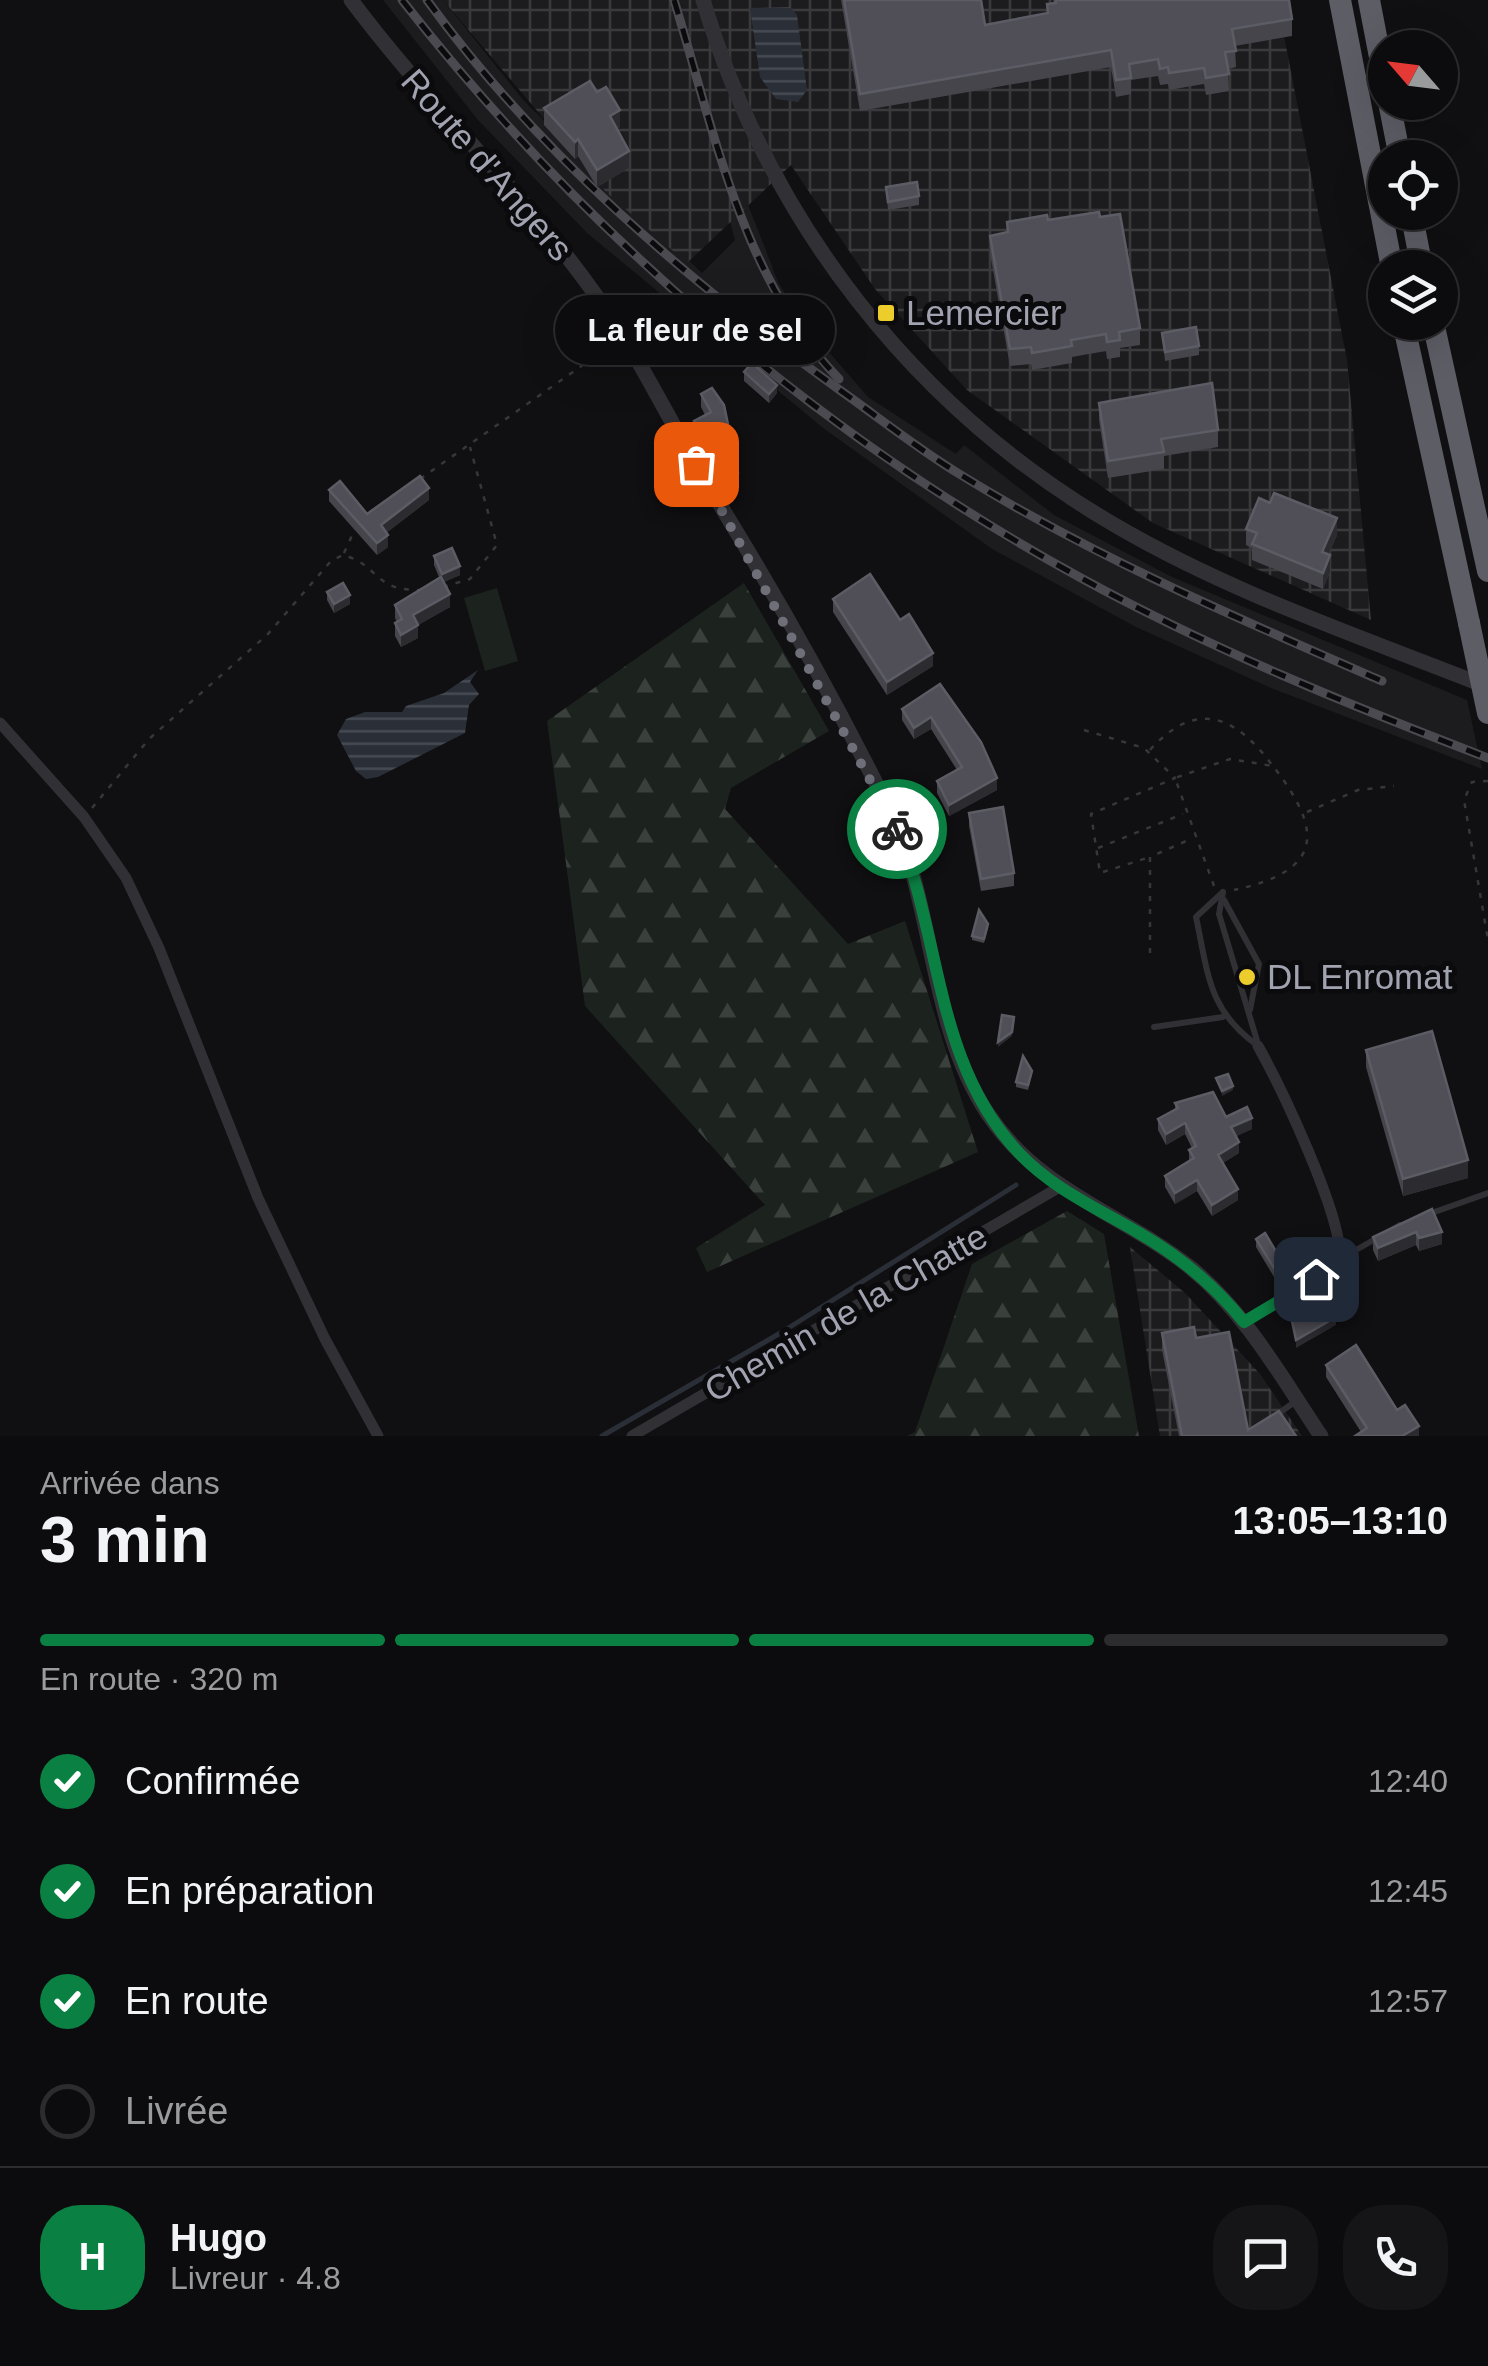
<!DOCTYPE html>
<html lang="fr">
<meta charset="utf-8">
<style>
:root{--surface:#0c0b0d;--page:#151416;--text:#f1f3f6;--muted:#9a9b9d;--line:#2c2b2e;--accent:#0b8043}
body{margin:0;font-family:Arial,sans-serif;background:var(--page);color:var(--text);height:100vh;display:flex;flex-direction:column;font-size:38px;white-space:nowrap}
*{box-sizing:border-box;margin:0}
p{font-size:32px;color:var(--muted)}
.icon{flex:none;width:55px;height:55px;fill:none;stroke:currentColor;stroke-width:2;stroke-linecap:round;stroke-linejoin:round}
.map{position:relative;height:1436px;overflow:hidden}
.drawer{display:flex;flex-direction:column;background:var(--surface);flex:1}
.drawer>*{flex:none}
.needle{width:65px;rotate:298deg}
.controls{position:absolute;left:1368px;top:30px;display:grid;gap:20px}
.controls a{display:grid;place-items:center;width:90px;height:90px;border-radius:50%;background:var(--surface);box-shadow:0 10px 40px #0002,0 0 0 2px var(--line);font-size:50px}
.pin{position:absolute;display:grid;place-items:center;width:85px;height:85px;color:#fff;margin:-42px;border-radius:20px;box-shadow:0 5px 15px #0006}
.courier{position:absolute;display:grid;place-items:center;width:100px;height:100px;margin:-50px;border:8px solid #0b8043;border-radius:50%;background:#fff;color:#222;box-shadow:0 2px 12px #0007}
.bubble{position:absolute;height:70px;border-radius:35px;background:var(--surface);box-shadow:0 10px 40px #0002,0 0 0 2px var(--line);font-size:32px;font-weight:700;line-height:70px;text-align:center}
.head em{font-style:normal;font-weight:700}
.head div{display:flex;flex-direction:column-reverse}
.head{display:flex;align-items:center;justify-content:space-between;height:170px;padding:0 40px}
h1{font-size:65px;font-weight:700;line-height:75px}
.bar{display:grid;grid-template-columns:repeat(4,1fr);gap:15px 10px;align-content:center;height:120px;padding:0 40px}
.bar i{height:12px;border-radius:8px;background:var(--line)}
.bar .active{background:var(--accent)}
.bar p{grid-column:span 4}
.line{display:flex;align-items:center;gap:25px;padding:0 40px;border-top:2px solid var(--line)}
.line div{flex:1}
.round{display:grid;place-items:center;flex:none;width:105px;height:105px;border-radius:40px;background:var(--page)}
ol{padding:0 40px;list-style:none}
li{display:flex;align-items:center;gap:30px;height:110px}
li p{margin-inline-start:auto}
li .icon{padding:10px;border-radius:50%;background:var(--accent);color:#fff;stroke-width:4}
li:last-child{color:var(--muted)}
li i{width:55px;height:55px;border:5px solid var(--line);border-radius:50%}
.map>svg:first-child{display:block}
.built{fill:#1c1b1e}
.industrial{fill:url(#industrial-grid)}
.forest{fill:url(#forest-firs)}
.garden{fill:#1c231e}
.water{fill:url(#water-rules)}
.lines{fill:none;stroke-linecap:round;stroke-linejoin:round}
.stream{stroke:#2a2f37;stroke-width:5}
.path{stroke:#36373c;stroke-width:2.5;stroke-dasharray:5 8;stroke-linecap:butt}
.service{stroke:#313035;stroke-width:6}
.minor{stroke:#313035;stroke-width:11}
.tertiary{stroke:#313035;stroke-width:15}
.motorway{stroke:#5d5d66;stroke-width:22}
.rail-casing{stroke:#4a4a50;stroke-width:9}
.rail{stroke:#0b0a0c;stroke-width:5;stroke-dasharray:15;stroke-linecap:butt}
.motorway-bridge{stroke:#5d5d66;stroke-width:22}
.wall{fill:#46454c}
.shaded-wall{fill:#2c2b30}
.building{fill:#504f57;stroke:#5c5c65;stroke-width:2.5}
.done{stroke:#6e6f79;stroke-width:10;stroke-dasharray:0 18}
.route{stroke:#0b8043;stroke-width:12}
.poi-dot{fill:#eccd2c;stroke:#0b0a0c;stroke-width:4}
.labels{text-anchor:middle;stroke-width:10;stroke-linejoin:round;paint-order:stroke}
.street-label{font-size:35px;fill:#a1a3b1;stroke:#0b0a0c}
.poi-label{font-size:35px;fill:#a1a3b1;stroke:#0b0a0c;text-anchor:start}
</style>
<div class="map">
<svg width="1488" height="1436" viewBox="0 0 1488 1436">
<defs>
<pattern id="industrial-grid" width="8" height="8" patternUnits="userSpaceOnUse" patternTransform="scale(2.5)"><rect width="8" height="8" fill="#1c1b1e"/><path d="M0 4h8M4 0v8" fill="none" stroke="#3a393c"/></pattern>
<pattern id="forest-firs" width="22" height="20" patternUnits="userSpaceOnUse" patternTransform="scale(2.5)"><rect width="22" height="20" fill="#1c231e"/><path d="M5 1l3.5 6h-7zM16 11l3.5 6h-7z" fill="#3a403c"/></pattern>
<pattern id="water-rules" width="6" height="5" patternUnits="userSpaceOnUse" patternTransform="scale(2.5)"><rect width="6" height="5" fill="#2a2f37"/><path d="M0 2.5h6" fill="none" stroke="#464a52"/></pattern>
</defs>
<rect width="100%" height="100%" fill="#100f11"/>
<path class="built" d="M383 0H443L524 101 702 273 735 240 668 0 779 284 809 329 868 397 956 454 964 445 1054 515 1172 577 1467 700 1482 769 1271 688 1136 627 992 549 823 428 587 233 478 120Z"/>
<g class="industrial">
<path d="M443 0H1277L1347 360 1371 620 1153 523 967 390 875 289 791 165 687 263 606 192Z"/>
<path d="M1130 1247 1185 1293 1260 1374 1302 1436H1160Z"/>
</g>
<g class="forest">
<path d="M744 583 829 731 731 788 725 809 848 944 905 921 978 1152 707 1272 696 1248 765 1205 585 1006 547 721Z"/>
<path d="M1067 1211 1104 1234 1139 1436H907L915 1432 972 1264Z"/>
</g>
<path class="garden" d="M497 588 518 661 485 671 464 598Z"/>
<g class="water">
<path d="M790 7 797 15 807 90 798 102 776 99 760 77 750 8Z"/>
<path d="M478 670 470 682 479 694 469 705 465 733 378 777 366 779 356 771 337 735 346 719 365 712H402L406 706 444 693Z"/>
</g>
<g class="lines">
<path class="stream" d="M602 1436 782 1332 1016 1185"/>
<g class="path">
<path d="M420 479 610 346"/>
<path d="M370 512 412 482"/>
<path d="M344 553 355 529"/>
<path d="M443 587 470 579 497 545 470 447"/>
<path d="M1084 730 1144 748 1175 778 1091 814 1100 873 1150 857"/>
<path d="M1150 750C1196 699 1235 715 1272 765"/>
<path d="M1488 781 1472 782 1464 800 1488 940"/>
<path d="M92 808 149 739 268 634 331 561 343 555C380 565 373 591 420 590"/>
<path d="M1307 812 1358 790 1394 786"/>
<path d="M1098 848 1183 814"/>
<path d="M1214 886 1175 778 1230 759 1273 766C1325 833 1322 871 1234 890"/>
<path d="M1150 953V857L1193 838"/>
</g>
<g class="service">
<path d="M1223 892 1196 917C1208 973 1208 1010 1257 1045"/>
<path d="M1223 892 1219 914 1258 1044"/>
<path d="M1224 900 1259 964 1250 1010"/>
<path d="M1154 1027 1223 1017"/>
<path d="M1426 1215 1488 1193"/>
<path d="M1342 1258 1400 1225"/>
<path d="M1282 1411 1296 1401"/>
</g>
<g class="minor">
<path d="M0 723 84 817 126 878 159 948 258 1198 325 1339 378 1436"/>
<path d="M1244 1322 1316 1279 1340 1258C1342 1215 1281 1087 1258 1046"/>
<path d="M632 1436 1058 1188"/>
</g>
<g class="tertiary">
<path d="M351 0C427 102 521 190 595 294 642 359 674 432 717 500 777 597 835 701 886 803 936 901 926 1021 988 1114 1041 1193 1120 1212 1191 1268 1246 1313 1282 1378 1321 1436"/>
<path d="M703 0C769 221 913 407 1113 524 1230 593 1362 637 1488 687"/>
</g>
<g class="motorway">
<path d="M1340 0 1392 268"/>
<path d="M1369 0 1385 83"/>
<path d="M1389 102 1400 158"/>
<path d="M1411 212 1422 268"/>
<path d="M1403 322 1469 623"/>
<path d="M1433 322 1488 571"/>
</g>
<g class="rail-casing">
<g id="rail">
<path d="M402 0C586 236 818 434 1081 578 1211 649 1349 705 1488 758"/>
<path d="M427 0C538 153 685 279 837 388 878 417 918 449 961 475 1094 557 1239 619 1382 681"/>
<path d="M674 0C714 130 742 279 839 379"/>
</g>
</g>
<use href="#rail" class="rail"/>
<path class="motorway-bridge" d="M1469 623 1488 713"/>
</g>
<g class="wall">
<path d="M841 0H981L985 25 1047 13V4L1054 3 1053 0H1289L1292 19V36L1235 46 1236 67 1228 69 1229 91 1206 95 1204 84 1169 90 1168 84 1160 85 1158 76 1131 80V94L1116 97 1111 67 860 111Z"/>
<path d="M544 108 620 127 617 129 629 168 597 187 578 156 575 159 544 125Z"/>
<path d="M886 187 919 196V205L888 210Z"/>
<path d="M1100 217 1140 328V345L1120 348V357L1107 359 1106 351 1072 357V363L1032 370 1031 364 1010 366 990 253V236L1007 233V222Z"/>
<path d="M1162 333 1199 346V355L1165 361Z"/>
<path d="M744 372 777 393 769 403 744 381Z"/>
<path d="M712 388 738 486 727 492 694 434V421L705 415 701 407V394Z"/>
<path d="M1099 403 1218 430V447L1164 456V469L1108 478 1099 420Z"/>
<path d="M329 490 367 514 429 500 386 533 388 547 377 555 329 501Z"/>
<path d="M1246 529 1337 535 1328 555 1330 572 1323 589 1252 560V548L1246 545Z"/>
<path d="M434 556 460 575 444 582 450 607 418 625V638L401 647 395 636V623L397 622 395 618V605L439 577 434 565Z"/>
<path d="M327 592 350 604 334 613 327 600Z"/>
<path d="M833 599 933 666 887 695 833 612Z"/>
<path d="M940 684 997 790 949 816 937 793V781L957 770 931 729 914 739 902 720V709Z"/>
<path d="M969 813 1014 873V886L981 891 969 826Z"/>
<path d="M988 928 984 943 972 940V936Z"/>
<path d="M1366 1050 1468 1178 1403 1196 1366 1067Z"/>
<path d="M1032 1075 1028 1090 1016 1087V1082Z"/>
<path d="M1175 1103 1226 1117 1252 1129 1236 1136 1239 1153 1223 1163 1238 1200 1212 1216 1197 1191 1175 1204 1165 1187V1176L1189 1161V1150L1192 1148 1185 1134 1166 1145 1158 1130V1119L1175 1109Z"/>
<path d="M1432 1209 1442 1244 1419 1251 1416 1245 1378 1261 1373 1250V1237Z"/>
<path d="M1256 1239 1286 1277 1277 1282 1256 1247Z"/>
<path d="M1162 1333 1196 1338 1248 1430 1296 1436H1179L1162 1350Z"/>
<path d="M1326 1365 1397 1410 1419 1436 1361 1432 1326 1377Z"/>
</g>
<g class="shaded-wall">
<path d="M620 110V127L610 133V116Z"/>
<path d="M578 139V156L575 159V142Z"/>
<path d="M629 151V168L597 187V170Z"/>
<path d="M777 385V393L769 403V394Z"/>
<path d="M738 473V486L727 492V480Z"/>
<path d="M429 488V500L381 537V525Z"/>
<path d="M1337 518V535L1322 569V552Z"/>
<path d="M388 535V547L377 555V543Z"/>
<path d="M1330 555V572L1323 589V573Z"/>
<path d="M460 566V575L442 583V574Z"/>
<path d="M450 594V607L413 628V615Z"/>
<path d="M350 595V604L334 613V604Z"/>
<path d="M418 625V638L401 647V635Z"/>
<path d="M933 653V666L887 695V682Z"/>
<path d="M931 717V729L914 739V728Z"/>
<path d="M997 778V790L949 816V805Z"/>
<path d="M1014 1017 1012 1036 998 1047V1042Z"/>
<path d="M1233 1086V1090L1222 1096V1091Z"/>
<path d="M1252 1118V1129L1231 1139V1127Z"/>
<path d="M1185 1123V1134L1166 1145V1134Z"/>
<path d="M1239 1142V1153L1218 1166V1155Z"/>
<path d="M1468 1160V1178L1403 1196V1179Z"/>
<path d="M1197 1180V1191L1175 1204V1193Z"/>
<path d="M1238 1189V1200L1212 1216V1205Z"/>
<path d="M1416 1232V1245L1378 1261V1248Z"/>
<path d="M1442 1232V1244L1419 1251V1238Z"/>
<path d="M1286 1268V1277L1277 1282V1273Z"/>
<path d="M1336 1317V1325L1296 1348V1340Z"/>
<path d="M1419 1426V1436H1402Z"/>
</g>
<g class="building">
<path d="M844 0H981L985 25 1048 13 1047 4 1056 3V0H1289L1292 19 1232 29 1236 51 1225 52 1229 74 1206 78 1204 68 1169 73 1168 67 1160 69 1158 59 1129 64 1131 78 1116 80 1111 50 860 94Z"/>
<path d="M590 81 597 92 606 87 620 110 610 116 629 151 597 170 578 139 575 142 544 108Z"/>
<path d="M917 182 919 196 888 202 886 187Z"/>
<path d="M1099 212 1100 217 1120 214 1140 328 1119 332 1120 340 1107 342 1106 334 1071 340 1072 346 1032 353 1031 347 1010 349 990 236 1008 232 1007 222 1047 215 1048 220Z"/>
<path d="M1196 327 1199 346 1165 352 1162 333Z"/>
<path d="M752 363 777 385 769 394 744 372Z"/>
<path d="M1212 383 1218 430 1161 439 1164 452 1108 461 1099 403Z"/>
<path d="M712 388 724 405 738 473 727 480 694 421 711 412 701 394Z"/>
<path d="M420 476 429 488 381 525 388 535 377 543 329 490 340 481 367 514Z"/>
<path d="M1274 493 1337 518 1322 552 1330 555 1323 573 1252 544 1257 533 1246 529 1259 498 1270 503Z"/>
<path d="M452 548 460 566 442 574 434 556Z"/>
<path d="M870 574 900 620 909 614 933 653 887 682 833 599Z"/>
<path d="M441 577 450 594 413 615 418 625 401 635 395 623 402 619 395 605Z"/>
<path d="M343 583 350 595 334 604 327 592Z"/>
<path d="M940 684 981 742 997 778 949 805 937 781 962 767 931 717 914 728 902 709Z"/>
<path d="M1003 807 1014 873 981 879 969 813Z"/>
<path d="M979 910 988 924 984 939 972 936Z"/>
<path d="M1002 1015 1014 1017 1012 1032 998 1042Z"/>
<path d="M1432 1031 1468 1160 1403 1179 1366 1050Z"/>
<path d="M1023 1056 1032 1071 1028 1085 1016 1082Z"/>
<path d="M1228 1074 1233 1086 1222 1091 1216 1078Z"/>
<path d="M1213 1092 1226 1117 1247 1107 1252 1118 1231 1127 1239 1142 1218 1155 1238 1189 1212 1205 1197 1180 1175 1193 1165 1176 1194 1158 1189 1150 1196 1146 1185 1123 1166 1134 1158 1119 1178 1108 1175 1103Z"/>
<path d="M1432 1209 1442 1232 1419 1238 1416 1232 1378 1248 1373 1237Z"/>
<path d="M1265 1233 1286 1268 1277 1273 1256 1239Z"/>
<path d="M1322 1312 1336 1317 1296 1340 1292 1321 1305 1314 1309 1320Z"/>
<path d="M1194 1327 1196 1338 1229 1332 1248 1430 1279 1411 1296 1436H1182L1162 1333Z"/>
<path d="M1356 1345 1397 1410 1405 1405 1419 1426 1402 1436H1355L1367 1428 1326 1365Z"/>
</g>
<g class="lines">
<path class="done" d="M696 464 897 829"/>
<path class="route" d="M897 829C942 937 934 1063 1019 1153 1053 1189 1097 1208 1139 1233 1179 1256 1215 1286 1244 1322L1316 1279"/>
</g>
<g class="poi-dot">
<rect x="876" y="303" width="20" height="20" rx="5"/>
<circle cx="1247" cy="977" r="10"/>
</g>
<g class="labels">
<g class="street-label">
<text transform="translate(487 165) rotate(49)" y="12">Route d'Angers</text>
<text transform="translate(846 1313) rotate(-30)" y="12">Chemin de la Chatte</text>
</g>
<g class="poi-label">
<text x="906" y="325">Lemercier</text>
<text x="1267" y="989">DL Enromat</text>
</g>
</g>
</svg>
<div class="controls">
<a><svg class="needle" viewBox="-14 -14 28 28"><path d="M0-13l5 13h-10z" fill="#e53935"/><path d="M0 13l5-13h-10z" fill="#9a9b9d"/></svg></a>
<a><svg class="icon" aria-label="locate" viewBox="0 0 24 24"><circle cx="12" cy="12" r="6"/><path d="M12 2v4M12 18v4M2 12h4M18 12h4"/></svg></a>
<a><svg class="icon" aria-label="layers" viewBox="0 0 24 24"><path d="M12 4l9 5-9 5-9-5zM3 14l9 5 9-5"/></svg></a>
</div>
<div class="pin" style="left:696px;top:464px;background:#ea580c"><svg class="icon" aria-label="bag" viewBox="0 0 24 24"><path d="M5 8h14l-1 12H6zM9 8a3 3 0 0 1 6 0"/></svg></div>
<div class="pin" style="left:1316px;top:1279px;background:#1f2937"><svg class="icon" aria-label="home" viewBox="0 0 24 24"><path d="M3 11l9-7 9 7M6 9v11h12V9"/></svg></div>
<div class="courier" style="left:897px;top:829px"><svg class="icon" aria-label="bike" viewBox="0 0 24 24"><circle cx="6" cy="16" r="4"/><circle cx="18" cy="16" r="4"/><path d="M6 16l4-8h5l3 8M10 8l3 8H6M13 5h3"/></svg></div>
<div class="bubble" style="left:555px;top:295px;width:280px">La fleur de sel</div>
</div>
<section class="drawer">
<div class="head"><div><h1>3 min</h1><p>Arrivée dans</p></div><em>13:05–13:10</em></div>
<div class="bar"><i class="active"></i><i class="active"></i><i class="active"></i><i></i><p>En route · 320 m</p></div>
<ol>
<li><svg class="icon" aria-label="check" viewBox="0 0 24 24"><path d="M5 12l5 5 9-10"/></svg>Confirmée<p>12:40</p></li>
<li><svg class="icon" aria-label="check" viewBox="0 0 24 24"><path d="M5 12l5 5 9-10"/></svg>En préparation<p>12:45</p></li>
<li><svg class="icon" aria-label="check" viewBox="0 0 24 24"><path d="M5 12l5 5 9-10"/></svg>En route<p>12:57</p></li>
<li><i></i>Livrée</li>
</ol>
<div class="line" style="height:180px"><b class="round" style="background:var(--accent);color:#fff">H</b><div><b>Hugo</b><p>Livreur · 4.8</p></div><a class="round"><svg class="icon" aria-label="chat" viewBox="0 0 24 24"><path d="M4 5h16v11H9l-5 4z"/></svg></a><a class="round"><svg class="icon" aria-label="phone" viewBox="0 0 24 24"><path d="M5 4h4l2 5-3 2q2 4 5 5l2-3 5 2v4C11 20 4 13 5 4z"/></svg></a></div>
</section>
